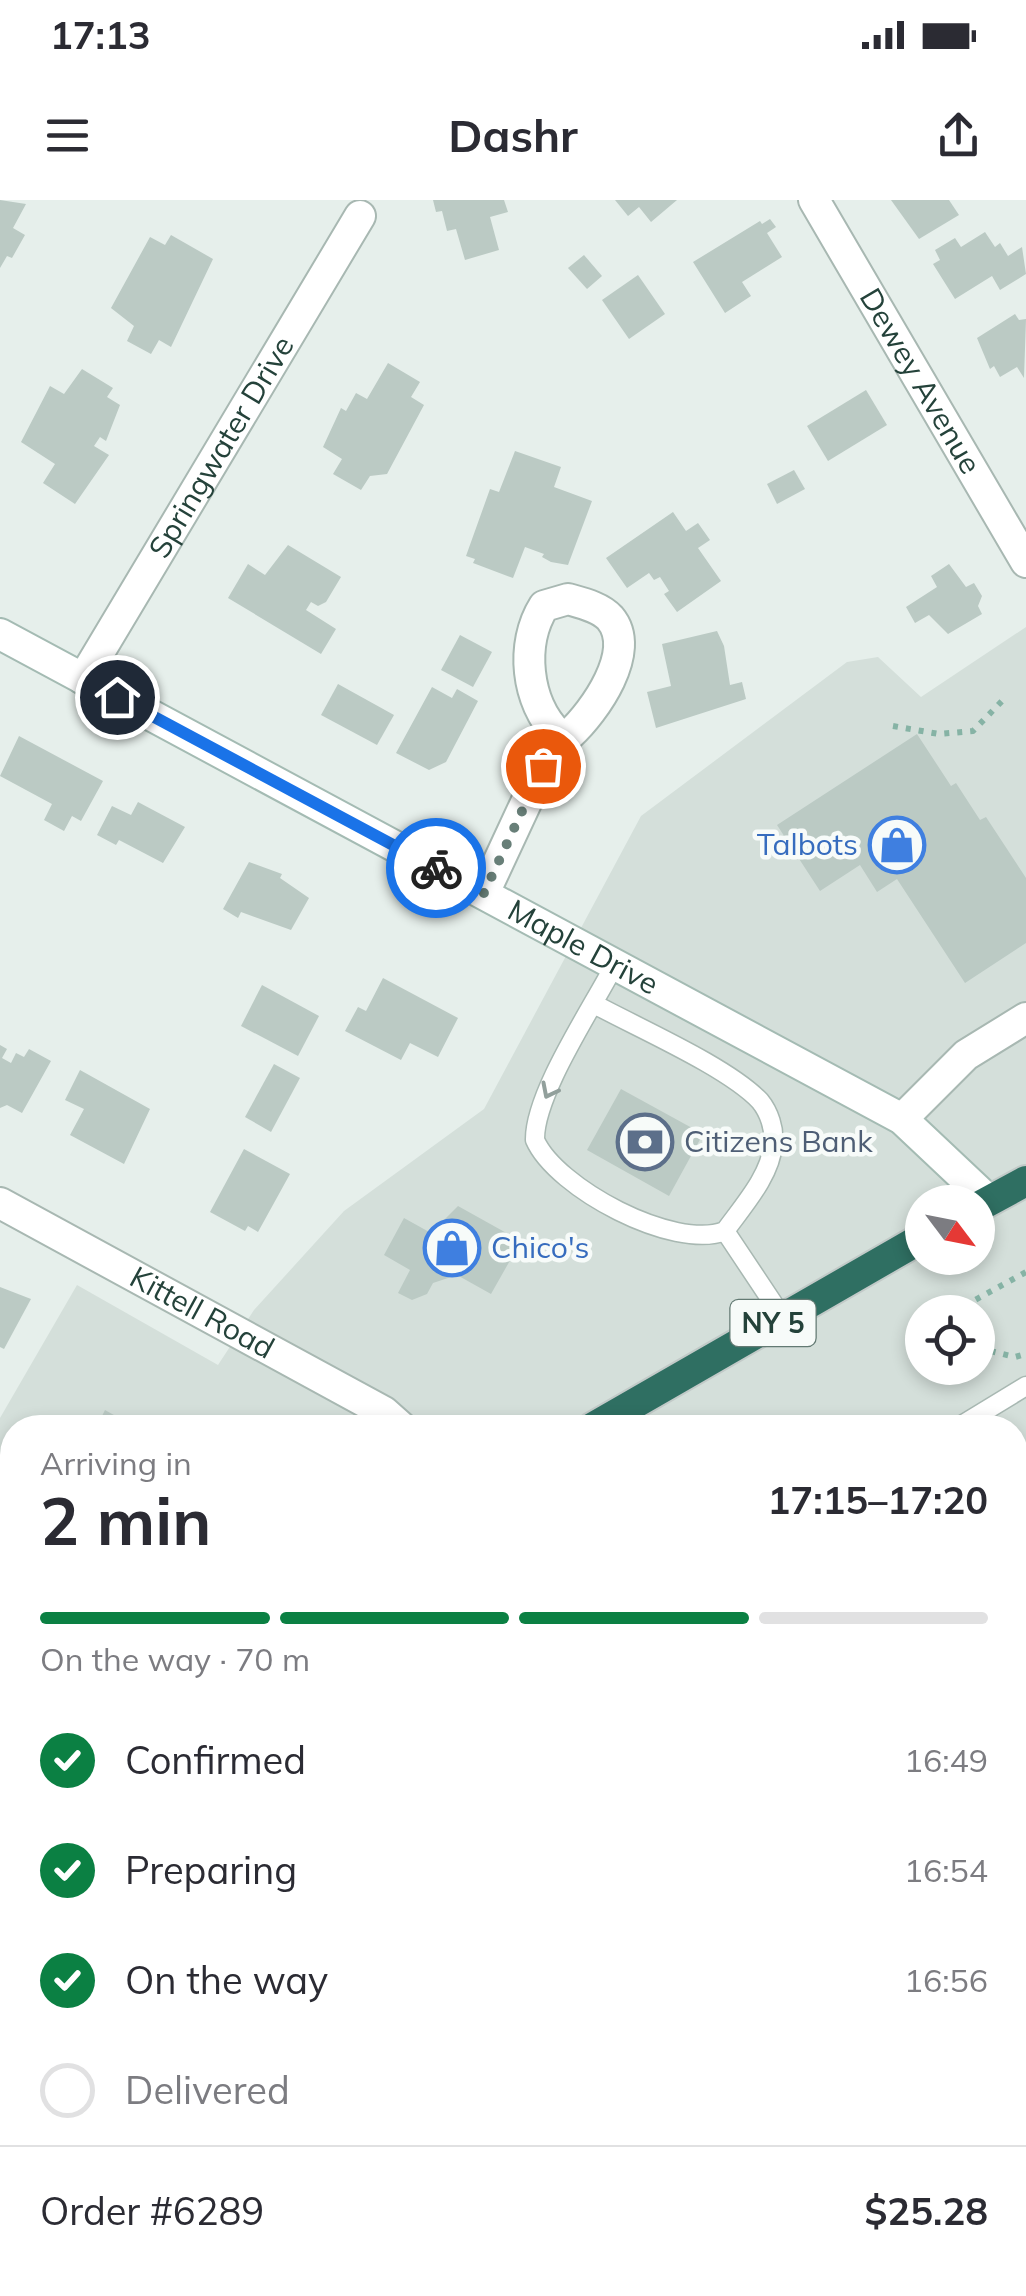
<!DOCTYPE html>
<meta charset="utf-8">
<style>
:root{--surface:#fff;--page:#f2f2f3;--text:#2b2b33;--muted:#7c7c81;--line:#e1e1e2;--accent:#0b8043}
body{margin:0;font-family:Mulish,sans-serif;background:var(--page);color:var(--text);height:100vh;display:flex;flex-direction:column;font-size:38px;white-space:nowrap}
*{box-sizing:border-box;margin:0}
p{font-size:32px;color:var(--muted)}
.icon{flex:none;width:55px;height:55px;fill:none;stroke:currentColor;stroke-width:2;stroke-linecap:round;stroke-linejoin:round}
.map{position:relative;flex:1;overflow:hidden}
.panel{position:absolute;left:0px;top:1215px;width:1028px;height:882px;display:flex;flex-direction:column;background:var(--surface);border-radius:40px 40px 0 0;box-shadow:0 5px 15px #0003}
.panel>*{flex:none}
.needle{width:65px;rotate:122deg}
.controls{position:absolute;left:905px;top:985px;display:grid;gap:20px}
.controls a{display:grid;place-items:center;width:90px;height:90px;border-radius:50%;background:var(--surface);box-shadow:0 5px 15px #0003;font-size:50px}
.pin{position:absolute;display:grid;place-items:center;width:85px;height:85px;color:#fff;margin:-42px;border:5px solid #fff;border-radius:50%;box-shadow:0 2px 10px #0007}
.courier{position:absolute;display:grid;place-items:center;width:100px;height:100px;margin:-50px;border:8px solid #1a73e8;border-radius:50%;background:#fff;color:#222;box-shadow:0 2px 12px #0007}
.headline em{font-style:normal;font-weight:700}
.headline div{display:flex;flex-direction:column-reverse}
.headline{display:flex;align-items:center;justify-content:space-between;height:170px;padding:0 40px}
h1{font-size:65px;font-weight:700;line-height:75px}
.bar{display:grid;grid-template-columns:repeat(4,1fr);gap:15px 10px;align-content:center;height:120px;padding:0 40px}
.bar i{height:12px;border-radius:8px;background:var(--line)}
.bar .active{background:var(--accent)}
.bar p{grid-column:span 4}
.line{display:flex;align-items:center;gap:25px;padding:0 40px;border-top:2px solid var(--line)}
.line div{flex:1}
ol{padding:0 40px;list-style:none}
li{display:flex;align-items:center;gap:30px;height:110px}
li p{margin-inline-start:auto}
li .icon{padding:10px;border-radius:50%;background:var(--accent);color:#fff;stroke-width:4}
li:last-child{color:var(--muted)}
li i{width:55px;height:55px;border:5px solid var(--line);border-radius:50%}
.status{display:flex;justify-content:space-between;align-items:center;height:70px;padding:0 50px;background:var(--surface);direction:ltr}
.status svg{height:28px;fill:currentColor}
header{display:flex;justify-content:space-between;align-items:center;height:130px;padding:0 40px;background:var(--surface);font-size:45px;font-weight:700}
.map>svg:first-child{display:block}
.built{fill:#d4dfda;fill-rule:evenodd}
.building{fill:#bbcac4}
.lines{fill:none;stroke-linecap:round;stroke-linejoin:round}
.lane-casing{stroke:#a8b8b2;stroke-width:21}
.street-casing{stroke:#a8b8b2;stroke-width:34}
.secondary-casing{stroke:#a4bbb3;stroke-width:34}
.highway-casing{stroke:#c2cac8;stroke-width:34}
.path{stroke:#86b3a5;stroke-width:6;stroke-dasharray:5 8;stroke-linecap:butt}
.lane{stroke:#fff;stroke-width:18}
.street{stroke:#fff;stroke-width:30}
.secondary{stroke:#fff;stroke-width:30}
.highway{stroke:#2f6f62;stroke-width:30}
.oneway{stroke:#92a09c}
.done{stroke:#687f78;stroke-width:10;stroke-dasharray:0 18}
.route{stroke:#1a73e8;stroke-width:12}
.labels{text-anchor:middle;stroke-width:9;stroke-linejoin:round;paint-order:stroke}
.shield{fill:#f7fbf9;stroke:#637a73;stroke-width:2.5}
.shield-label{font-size:28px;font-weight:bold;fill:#24423a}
.street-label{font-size:30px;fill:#24423a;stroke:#f7fbf9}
.shop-label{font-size:30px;fill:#366cbe;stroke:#f7fbf9;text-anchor:end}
.service-label{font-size:30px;fill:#4e5e75;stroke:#f7fbf9;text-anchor:start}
</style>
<div class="status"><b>17:13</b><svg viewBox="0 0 49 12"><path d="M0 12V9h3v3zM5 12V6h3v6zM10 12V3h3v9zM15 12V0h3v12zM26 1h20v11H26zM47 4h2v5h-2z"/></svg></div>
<header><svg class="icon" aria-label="menu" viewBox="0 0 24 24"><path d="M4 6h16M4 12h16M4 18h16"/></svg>Dashr<svg class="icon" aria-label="share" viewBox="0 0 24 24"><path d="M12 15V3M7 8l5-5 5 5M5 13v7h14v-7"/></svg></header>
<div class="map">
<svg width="1026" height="2096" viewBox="0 0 1026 2096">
<rect width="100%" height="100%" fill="#e6efeb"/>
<path class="built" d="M1026 427V2096H0V1218L77 1085 218 1165 254 1110 344 1011 484 909 641 616 847 462 878 457 921 497ZM922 1002H978V1058H922ZM922 1112H978V1168H922ZM12 1228H1015V2085H12Z"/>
<g class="building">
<path d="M0 0 26 4 13 28 25 35 12 58 7 56 0 68Z"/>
<path d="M433 0H504L508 12 490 17 499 50 465 60 456 29 447 31 442 11 436 12Z"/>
<path d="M615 0H677L651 22 639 7 628 16Z"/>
<path d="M891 0H949L959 15 919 39Z"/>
<path d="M770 19 776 27 767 33 782 57 742 82 751 96 725 113 693 62 760 21 762 24Z"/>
<path d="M985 32 995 47 1000 43 1008 56 1022 47 1026 74 1000 90 992 76 955 99 933 64 940 60 935 50 955 38 961 47Z"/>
<path d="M171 35 213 59 171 147 159 140 151 154 127 141 134 126 111 108 150 37 165 45Z"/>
<path d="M584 55 602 76 587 89 568 68Z"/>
<path d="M638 75 665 114 629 139 602 100Z"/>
<path d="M1015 114 1019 120 1026 119 1024 178 1017 167 1000 177 994 166 990 169 977 138Z"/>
<path d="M388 163 420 182 411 197 424 205 387 274 370 276 361 290 333 274 342 259 323 247 341 208 346 211 356 193 367 199Z"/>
<path d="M82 169 113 188 107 197 120 205 106 241 100 237 94 246 109 255 75 304 43 283 55 264 21 242 50 186 64 194Z"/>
<path d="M866 190 887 225 828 261 807 226Z"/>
<path d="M515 251 561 267 554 287 592 301 568 365 551 362 542 357 544 354 525 347 513 378 473 363 475 359 466 356 490 289 499 292Z"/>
<path d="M794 270 805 289 777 304 767 284Z"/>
<path d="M673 312 686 331 698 323 710 340 698 348 721 381 677 412 664 394 669 391 660 377 654 380 649 373 627 388 606 358Z"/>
<path d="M288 345 341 377 326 402 318 406 311 402 306 410 336 429 321 454 228 398 248 364 265 375Z"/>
<path d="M949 364 966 387 974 383 982 396 978 406 982 414 948 434 929 415 915 423 906 407 937 387 931 376Z"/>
<path d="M717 431 724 446 730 485 742 482 746 499 656 528 647 492 671 486 662 444Z"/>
<path d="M460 435 492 452 473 487 441 470Z"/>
<path d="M338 484 394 515 377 545 321 515Z"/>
<path d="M432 487 452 498 457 489 478 501 446 562 429 570 396 553Z"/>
<path d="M917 534 951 586 956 583 980 620 986 617 1026 678V743L965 783 897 679 877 692 860 665 820 691 777 625Z"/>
<path d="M19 536 103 581 81 621 72 616 64 631 44 620 52 604 0 576Z"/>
<path d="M138 602 185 627 163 663 119 640 116 645 97 635 112 606 131 615Z"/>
<path d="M249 662 282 674 280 678 309 698 291 730 241 712 238 718 223 709Z"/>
<path d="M383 778 458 818 438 857 410 843 401 860 345 831 358 807 366 811Z"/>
<path d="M262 785 319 816 298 856 241 826Z"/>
<path d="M0 845 7 849 2 858 11 863 16 853 24 857 29 849 51 861 22 913 7 905 0 908Z"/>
<path d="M274 864 300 878 271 932 245 917Z"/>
<path d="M80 870 150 909 124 964 70 935 84 909 65 900Z"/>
<path d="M621 889 703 934 669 996 587 950Z"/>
<path d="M244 949 290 974 258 1032 248 1026 245 1031 210 1012Z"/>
<path d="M458 1006 521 1041 491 1094 457 1075 433 1083 427 1094 412 1100 398 1093 410 1070 384 1055 404 1018 431 1033Z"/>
<path d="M0 1087 31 1099 4 1149 0 1147Z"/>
<path d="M105 1210 137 1228H96Z"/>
<path d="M0 1872 12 1880V1906L2 1923 12 1937V1977L0 1969Z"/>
<path d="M1026 2024V2096H972L978 2085H1015V2043Z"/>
</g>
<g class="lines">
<g class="lane-casing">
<g id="lane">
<path d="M594 804C638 828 728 867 760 901 769 912 775 929 773 944 771 975 743 1006 725 1031 674 1051 556 988 535 940 534 894 593 807 615 764"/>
<path d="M725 1031 783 1118"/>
<path d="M957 1228 1026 1186"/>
<path d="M0 1785 12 1786"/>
<path d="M1015 1914 1026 1906"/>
<path d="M0 1984 12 1963"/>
<path d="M0 2064 12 2053"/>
<path d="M128 2096 141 2088"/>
<path d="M805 2096 811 2085"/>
</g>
</g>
<g class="street-casing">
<g id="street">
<path id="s1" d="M814 0 1026 362"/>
<path d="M568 399C582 403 600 407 610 418 638 451 594 512 570 534H558C526 502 520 444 544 406Z"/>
<path id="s2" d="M83 479 360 16"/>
<path d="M484 693 558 534"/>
<path d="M902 919 966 855 1026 818"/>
<path id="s3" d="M0 1003 384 1212 402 1228"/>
</g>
</g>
<g class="secondary-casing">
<g id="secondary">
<path id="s4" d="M0 434 902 919 988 1000"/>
</g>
</g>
<g class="highway-casing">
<g id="highway">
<path d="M978 1007 1026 981"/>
<path d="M592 1228 922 1038"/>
<path d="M0 1570 12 1563"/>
</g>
</g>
<g class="path">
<path d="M893 526 939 534 973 531 1003 500"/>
<path d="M953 1112 1026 1072"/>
<path d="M978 1148 1015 1157 1026 1154"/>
<path d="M1015 1951 1026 1946"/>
<path d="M1015 2030 1026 2011"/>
<path d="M849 2096 855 2085"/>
</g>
<use href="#lane" class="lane"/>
<use href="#street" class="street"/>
<use href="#secondary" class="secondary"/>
<use href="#highway" class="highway"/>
</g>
<defs><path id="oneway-chevron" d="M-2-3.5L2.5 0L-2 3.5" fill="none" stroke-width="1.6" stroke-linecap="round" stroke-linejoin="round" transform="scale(2.5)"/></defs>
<use class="oneway" href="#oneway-chevron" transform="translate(549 891) rotate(117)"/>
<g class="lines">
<path class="done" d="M436 668 484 693 543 566"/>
<path class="route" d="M117 497 436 668"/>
</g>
<defs>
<g id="shop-ring" transform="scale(2.875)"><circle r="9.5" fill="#f7fbf9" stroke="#3f7fe0" stroke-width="1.5"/><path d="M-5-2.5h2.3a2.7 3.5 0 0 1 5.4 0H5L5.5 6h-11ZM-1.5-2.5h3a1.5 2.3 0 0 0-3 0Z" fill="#3f7fe0"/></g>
<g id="bank-ring" transform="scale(2.875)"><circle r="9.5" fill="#f7fbf9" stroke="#5c6f8a" stroke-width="1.5"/><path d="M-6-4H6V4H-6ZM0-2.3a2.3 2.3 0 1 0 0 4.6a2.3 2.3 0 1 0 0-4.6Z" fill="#5c6f8a"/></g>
</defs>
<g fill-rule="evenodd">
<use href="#shop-ring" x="897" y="645"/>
<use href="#bank-ring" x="645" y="942"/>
<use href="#shop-ring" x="452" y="1048"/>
</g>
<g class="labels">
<rect class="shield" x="730.5" y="1100" width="85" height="46" rx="8"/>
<g class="shield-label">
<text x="773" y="1133">NY 5</text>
</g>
<g class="street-label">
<text dy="10" stroke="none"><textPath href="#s1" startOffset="210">Dewey Avenue</textPath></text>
<text dy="10" stroke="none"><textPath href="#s2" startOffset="270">Springwater Drive</textPath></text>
<text dy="10" stroke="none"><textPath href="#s4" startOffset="662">Maple Drive</textPath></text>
<text dy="10" stroke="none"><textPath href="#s3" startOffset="230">Kittell Road</textPath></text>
</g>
<g class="shop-label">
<text x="858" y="655">Talbots</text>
<text x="491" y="1058" text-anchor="start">Chico's</text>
</g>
<g class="service-label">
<text x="684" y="952">Citizens Bank</text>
</g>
</g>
</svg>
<div class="controls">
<a><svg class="needle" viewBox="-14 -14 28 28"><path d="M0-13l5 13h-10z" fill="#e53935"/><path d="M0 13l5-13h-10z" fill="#7c7c81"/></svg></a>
<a><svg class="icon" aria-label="locate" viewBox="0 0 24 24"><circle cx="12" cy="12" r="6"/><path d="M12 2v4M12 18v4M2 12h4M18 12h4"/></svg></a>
</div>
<div class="pin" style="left:543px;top:566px;background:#ea580c"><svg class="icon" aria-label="bag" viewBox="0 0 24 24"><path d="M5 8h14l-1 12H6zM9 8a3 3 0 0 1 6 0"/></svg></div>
<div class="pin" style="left:117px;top:497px;background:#1f2937"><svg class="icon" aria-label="home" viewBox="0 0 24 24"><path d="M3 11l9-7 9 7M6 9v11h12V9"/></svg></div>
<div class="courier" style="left:436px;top:668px"><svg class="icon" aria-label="bike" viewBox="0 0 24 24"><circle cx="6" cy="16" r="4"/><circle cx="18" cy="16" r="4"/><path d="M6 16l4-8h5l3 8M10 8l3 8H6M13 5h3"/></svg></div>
<section class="panel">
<div class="headline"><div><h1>2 min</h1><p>Arriving in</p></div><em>17:15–17:20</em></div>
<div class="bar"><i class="active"></i><i class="active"></i><i class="active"></i><i></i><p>On the way · 70 m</p></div>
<ol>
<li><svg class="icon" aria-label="check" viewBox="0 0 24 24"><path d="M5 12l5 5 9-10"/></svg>Confirmed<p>16:49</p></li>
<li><svg class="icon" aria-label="check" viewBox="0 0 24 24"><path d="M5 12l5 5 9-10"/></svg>Preparing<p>16:54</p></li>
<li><svg class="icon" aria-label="check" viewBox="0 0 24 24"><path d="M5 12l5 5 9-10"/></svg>On the way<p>16:56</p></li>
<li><i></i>Delivered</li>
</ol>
<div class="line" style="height:130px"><div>Order #6289</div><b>$25.28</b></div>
</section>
</div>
